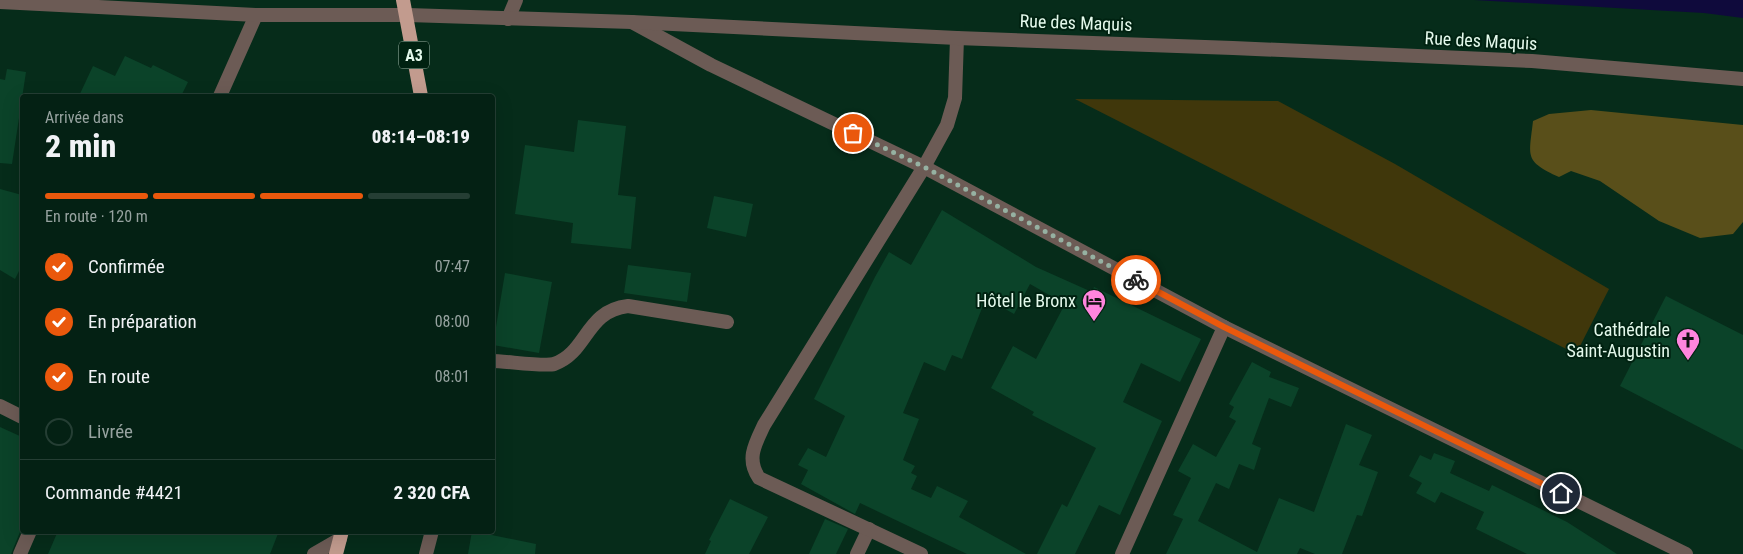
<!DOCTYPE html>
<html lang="fr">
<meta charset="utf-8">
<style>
:root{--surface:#042114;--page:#122e22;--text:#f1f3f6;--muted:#97a3a0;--line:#253e34;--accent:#ea580c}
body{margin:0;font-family:"Roboto Condensed",sans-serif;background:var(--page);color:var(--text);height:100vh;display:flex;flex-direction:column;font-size:19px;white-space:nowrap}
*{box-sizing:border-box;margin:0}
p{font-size:16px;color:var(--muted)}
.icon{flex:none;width:28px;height:28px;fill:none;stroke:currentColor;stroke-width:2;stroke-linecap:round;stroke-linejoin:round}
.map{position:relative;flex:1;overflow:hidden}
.details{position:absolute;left:20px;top:94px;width:475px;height:440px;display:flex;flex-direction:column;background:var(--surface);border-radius:5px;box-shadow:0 5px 20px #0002,0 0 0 1px var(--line)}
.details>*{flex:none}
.pin{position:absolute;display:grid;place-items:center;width:42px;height:42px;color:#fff;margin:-21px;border:2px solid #fff;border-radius:50%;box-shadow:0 1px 5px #0007}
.courier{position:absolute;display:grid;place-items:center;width:50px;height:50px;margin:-25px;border:4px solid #ea580c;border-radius:50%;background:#fff;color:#222;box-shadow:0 1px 6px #0007}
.head em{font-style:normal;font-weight:800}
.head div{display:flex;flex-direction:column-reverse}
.head{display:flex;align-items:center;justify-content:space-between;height:85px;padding:0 25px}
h1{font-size:32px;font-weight:800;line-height:38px}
.bar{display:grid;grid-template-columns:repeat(4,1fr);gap:8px 5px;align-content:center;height:60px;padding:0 25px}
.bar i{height:6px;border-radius:4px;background:var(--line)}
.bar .active{background:var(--accent)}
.bar p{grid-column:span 4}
.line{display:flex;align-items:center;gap:12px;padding:0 25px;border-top:1px solid var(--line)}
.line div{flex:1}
ol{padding:0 25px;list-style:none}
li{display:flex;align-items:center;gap:15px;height:55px}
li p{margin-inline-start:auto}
li .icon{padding:5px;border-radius:50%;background:var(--accent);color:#fff;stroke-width:4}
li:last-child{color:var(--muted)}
li i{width:28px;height:28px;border:2px solid var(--line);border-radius:50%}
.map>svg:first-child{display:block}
.green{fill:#40370b}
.forest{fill:#594f1a}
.water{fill:#0f0a3c}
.building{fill:#0b4329}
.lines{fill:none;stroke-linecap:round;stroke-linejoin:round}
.service{stroke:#6c5b55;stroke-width:14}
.minor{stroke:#6c5b55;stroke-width:14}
.tertiary{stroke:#6c5b55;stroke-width:14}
.trunk{stroke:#c29b8e;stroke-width:14}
.done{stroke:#96b1a2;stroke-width:5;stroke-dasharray:0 9}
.route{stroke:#ea580c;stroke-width:6}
.labels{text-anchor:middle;stroke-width:4;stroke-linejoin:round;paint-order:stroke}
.shield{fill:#021;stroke:#a0b8aa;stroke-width:1}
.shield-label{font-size:16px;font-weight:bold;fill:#e4f9ec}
.street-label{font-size:18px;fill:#e4f9ec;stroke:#021}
.poi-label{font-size:18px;fill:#e4f9ec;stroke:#021;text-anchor:end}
</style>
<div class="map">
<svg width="1743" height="554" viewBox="0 0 1743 554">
<rect width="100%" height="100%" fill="#062c1a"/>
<path class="green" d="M1075 99 1278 101 1395 164 1609 289 1576 354Z"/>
<path class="forest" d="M1591 110 1743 125V222L1733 234 1700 238 1659 221 1600 181 1571 171 1559 177C1524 161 1529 157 1533 121L1549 114Z"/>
<path class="water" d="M1474 0H1743V18L1704 13Z"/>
<g class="building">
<path d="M125 56 151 68 153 65 188 82 181 96H79L93 66 115 76Z"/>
<path d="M7 69 26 72 12 164 0 163V79L5 80Z"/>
<path d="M578 120 626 126 618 195 636 197 631 249 571 243 573 223 515 214 525 145 574 152Z"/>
<path d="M0 189 22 195V265L15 279 0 270Z"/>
<path d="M714 196 753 204 746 237 707 228Z"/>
<path d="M942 210 1036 267 1092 292 1094 287 1201 339 1180 382 1141 363 1123 402 1162 421 1120 515 1099 505 1075 554H1037L1062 504 1067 507 1096 448 1032 415 1034 412 991 388 1013 346 1036 359 1065 304 1030 284 1014 314 986 298 962 359 952 355 945 371 924 362 903 413 919 419 903 460 915 466 911 473 917 476 911 489 931 498 937 486 968 501 959 517 1026 554H967L860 503 855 514 801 484 808 470 798 465 808 448 826 457 845 416 814 399 875 277 889 252 911 265Z"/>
<path d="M628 265 691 273 687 302 624 293Z"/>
<path d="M505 273 552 282 539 353 493 345Z"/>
<path d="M1666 296 1743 335V450L1620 386Z"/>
<path d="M1252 362 1271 372 1269 377 1299 388 1291 407 1269 398 1252 444 1261 448 1254 470 1239 464 1229 489 1216 483 1198 521 1257 552 1279 498 1314 512 1346 424 1372 435 1359 465 1378 472 1362 516 1357 515 1342 554H1315L1300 548 1297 554H1166L1183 519 1173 515 1191 478 1178 471 1193 444 1216 457 1236 421 1229 417 1234 407 1229 404Z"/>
<path d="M0 427 22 437V527L11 554H0Z"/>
<path d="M1434 453 1455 461 1450 473 1489 491 1492 485 1567 522 1617 554H1527L1476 529 1484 512 1441 492 1435 503 1416 493 1422 483 1409 476 1420 455 1431 460Z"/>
<path d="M730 499 768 517 749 554H705L711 541 709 540Z"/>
<path d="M825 519 848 529 836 554H809Z"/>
<path d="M58 531H279L270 554H48Z"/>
<path d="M472 531 536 544 535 554H468Z"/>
</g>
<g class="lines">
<g class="service">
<path d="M508 19 516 0"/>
<path d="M492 361C505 361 545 367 554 364 588 352 585 311 628 306L727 322"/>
</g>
<g class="minor">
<path d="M632 22 711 65 924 167 1224 327 1686 554"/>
<path d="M220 96 256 15"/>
<path d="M0 406 22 417"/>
<path d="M20 554 30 531"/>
<path d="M857 554 869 529"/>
<path d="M921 554 759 478C746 459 755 444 764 425L924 167 947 125 955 98 957 38"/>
<path d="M1122 554 1224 327"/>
</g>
<g class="tertiary">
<path d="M0 2 256 15H408L632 22 957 38 1233 48 1532 61 1743 79"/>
<path d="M314 554 340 539"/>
<path d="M426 554 432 531"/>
</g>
<g class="trunk">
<path d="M403 0 421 96"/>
<path d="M336 554 342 531"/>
</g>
</g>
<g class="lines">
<path class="done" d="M853 133 924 167 1136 280"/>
<path class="route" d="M1136 280 1224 327 1561 493"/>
</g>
<defs>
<g id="hotel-pin" transform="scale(1.25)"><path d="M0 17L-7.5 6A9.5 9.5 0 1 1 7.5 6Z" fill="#ff85de" stroke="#021"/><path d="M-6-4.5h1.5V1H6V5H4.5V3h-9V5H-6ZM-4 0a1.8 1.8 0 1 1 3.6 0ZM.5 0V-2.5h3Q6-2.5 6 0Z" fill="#111"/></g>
<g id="church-pin" transform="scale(1.25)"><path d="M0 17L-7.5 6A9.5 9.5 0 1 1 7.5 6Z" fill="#ff85de" stroke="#021"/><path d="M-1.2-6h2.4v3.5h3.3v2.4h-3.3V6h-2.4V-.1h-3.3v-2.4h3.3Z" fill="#111"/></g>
</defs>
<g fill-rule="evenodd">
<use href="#hotel-pin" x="1094" y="301"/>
<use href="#church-pin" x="1688" y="340"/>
</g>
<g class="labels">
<rect class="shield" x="399" y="41.5" width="30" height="27" rx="4"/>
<g class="shield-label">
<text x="414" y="61">A3</text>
</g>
<g class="street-label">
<text transform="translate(1076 23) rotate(2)" y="6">Rue des Maquis</text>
<text transform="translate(1481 41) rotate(3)" y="6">Rue des Maquis</text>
</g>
<g class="poi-label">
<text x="1076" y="307">Hôtel le Bronx</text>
<text x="1670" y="336">Cathédrale<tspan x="1670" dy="21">Saint-Augustin</tspan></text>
</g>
</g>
</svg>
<div class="pin" style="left:853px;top:133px;background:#ea580c"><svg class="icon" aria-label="bag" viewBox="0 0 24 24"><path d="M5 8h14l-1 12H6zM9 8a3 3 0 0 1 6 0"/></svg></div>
<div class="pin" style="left:1561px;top:493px;background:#1f2937"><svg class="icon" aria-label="home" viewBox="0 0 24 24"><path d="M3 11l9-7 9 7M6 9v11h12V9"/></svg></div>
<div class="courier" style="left:1136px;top:280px"><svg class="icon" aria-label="bike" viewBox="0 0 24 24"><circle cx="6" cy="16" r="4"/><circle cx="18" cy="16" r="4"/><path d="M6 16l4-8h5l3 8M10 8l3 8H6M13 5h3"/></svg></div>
<section class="details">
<div class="head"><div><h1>2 min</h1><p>Arrivée dans</p></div><em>08:14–08:19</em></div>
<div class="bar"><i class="active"></i><i class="active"></i><i class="active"></i><i></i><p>En route · 120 m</p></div>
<ol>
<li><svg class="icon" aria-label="check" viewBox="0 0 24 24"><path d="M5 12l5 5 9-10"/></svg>Confirmée<p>07:47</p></li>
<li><svg class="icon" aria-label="check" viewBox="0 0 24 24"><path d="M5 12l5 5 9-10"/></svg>En préparation<p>08:00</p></li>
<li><svg class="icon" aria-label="check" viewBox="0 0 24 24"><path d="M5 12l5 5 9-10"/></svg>En route<p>08:01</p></li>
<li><i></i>Livrée</li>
</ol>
<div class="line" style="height:65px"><div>Commande #4421</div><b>2 320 CFA</b></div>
</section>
</div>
